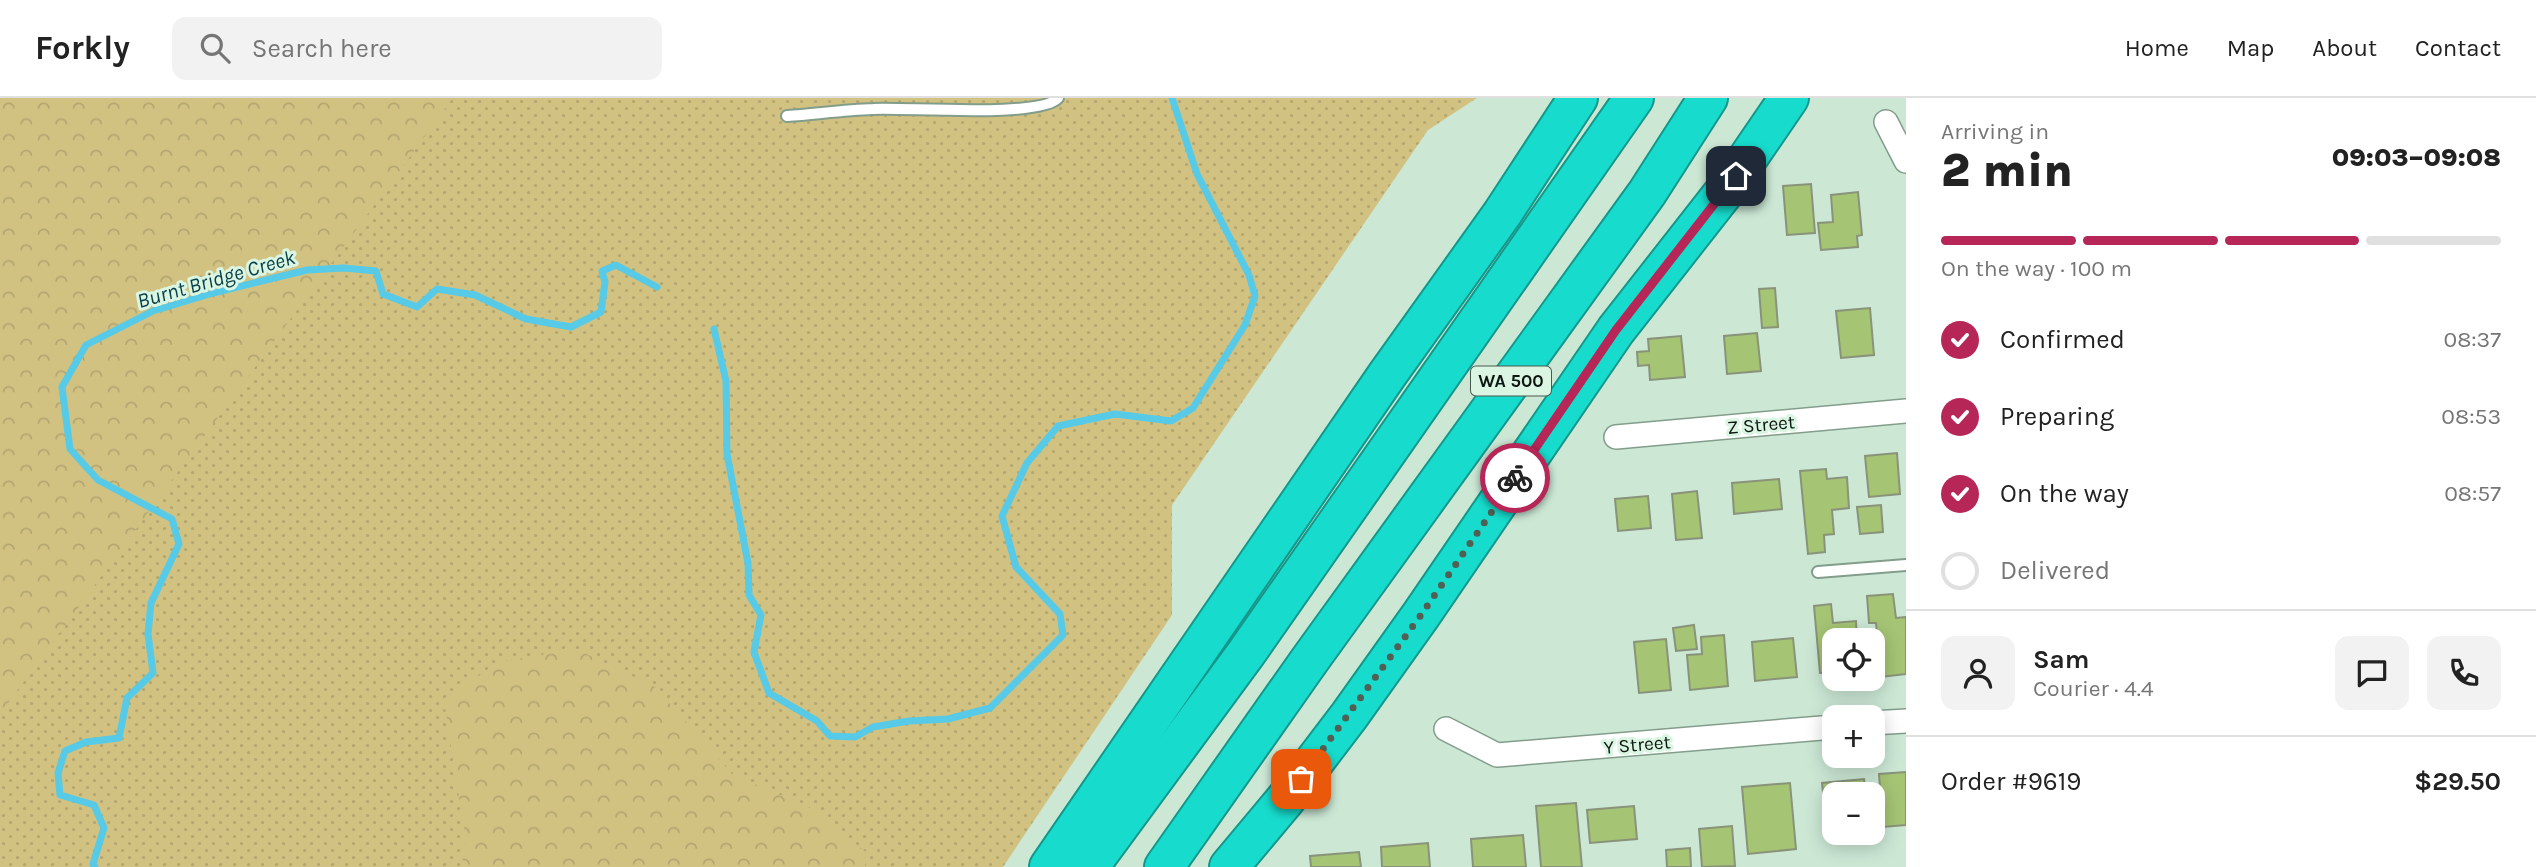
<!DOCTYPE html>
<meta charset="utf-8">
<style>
:root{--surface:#fff;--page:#f2f2f2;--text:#222;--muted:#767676;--line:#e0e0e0;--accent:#b62758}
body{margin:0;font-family:Karla,sans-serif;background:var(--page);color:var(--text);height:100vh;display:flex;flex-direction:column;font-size:26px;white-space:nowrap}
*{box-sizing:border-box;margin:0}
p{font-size:23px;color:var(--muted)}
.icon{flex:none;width:38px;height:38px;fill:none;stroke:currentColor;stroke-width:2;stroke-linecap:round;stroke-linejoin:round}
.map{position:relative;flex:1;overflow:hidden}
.details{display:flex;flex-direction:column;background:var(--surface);width:630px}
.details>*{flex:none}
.tools{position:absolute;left:1822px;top:530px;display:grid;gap:14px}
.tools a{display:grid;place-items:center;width:63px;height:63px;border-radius:14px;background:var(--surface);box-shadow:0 4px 18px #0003;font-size:35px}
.pin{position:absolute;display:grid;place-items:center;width:60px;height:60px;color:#fff;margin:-30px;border-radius:14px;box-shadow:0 4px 10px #0006}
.courier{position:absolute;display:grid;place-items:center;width:70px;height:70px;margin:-35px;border:5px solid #b62758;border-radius:50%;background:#fff;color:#222;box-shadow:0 2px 9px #0007}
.head em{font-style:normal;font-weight:800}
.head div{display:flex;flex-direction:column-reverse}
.head{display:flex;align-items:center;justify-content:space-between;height:119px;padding:0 35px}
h1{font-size:46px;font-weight:800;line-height:52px}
.bar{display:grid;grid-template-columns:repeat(4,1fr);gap:10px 7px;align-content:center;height:84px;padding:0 35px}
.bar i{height:9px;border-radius:5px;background:var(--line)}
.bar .on{background:var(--accent)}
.bar p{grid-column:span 4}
.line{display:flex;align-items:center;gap:18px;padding:0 35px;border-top:2px solid var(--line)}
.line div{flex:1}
.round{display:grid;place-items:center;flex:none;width:74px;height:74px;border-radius:14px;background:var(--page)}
ol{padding:0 35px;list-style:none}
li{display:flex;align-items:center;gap:21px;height:77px}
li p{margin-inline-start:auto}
li .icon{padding:7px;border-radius:50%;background:var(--accent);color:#fff;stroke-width:4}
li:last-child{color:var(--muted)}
li i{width:38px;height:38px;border:4px solid var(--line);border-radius:50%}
header{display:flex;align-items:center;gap:42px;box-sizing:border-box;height:98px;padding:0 35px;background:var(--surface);border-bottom:2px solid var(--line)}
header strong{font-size:33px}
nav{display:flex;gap:38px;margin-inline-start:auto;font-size:24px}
.search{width:490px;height:63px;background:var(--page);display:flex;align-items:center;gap:18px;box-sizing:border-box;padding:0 24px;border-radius:14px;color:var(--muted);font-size:26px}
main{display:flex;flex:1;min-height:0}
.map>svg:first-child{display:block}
.grass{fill:url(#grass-dots)}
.forest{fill:url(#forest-crowns)}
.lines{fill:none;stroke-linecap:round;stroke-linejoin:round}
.stream{stroke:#56cae6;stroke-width:7}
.building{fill:#a5c474;stroke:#89937a;stroke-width:2}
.service-casing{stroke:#839d8b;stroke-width:14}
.minor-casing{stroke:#839d8b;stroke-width:26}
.motorway-casing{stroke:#14978b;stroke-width:42}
.service{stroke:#fff;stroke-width:10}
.minor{stroke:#fff;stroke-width:23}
.motorway{stroke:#17dccd;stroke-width:38}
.done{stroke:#506055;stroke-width:7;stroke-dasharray:0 12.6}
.route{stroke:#b62758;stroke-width:9}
.labels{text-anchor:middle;stroke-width:6;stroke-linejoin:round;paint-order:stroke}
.shield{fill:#daf5e2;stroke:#4a594f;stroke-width:2}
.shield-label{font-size:18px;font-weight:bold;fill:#0d1610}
.street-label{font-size:19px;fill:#0d1610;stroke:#daf5e2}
.water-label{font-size:21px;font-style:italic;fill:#063e49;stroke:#daf5e2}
</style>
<header>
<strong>Forkly</strong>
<div class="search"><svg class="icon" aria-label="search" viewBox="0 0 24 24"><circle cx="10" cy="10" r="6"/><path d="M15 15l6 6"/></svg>Search here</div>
<nav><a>Home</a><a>Map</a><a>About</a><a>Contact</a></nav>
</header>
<main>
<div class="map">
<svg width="1906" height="769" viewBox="0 0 1906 769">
<defs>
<pattern id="grass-dots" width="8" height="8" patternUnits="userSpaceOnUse" patternTransform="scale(1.75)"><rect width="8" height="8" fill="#d2c282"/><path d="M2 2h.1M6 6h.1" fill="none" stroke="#b3a66f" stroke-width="1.8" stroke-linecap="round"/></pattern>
<pattern id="forest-crowns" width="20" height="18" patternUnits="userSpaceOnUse" patternTransform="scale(1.75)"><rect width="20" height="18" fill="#d2c282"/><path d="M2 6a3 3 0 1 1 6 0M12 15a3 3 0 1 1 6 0" fill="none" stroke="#b3a66f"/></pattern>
</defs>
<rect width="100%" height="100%" fill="#cce8d5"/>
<path class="grass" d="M0 0H1477L1428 32 1172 407V517L1003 769H0Z"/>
<g class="forest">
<path d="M0 0H453L0 616Z"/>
<path d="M576 551 655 589 732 676 808 709 866 754 865 769H462L465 737 444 603 498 564Z"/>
</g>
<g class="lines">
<g class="stream">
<path d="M714 231 726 283 727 356 748 465 749 497 761 517 754 554 769 595 817 623 830 638 855 639 873 629 909 623 948 621 990 610 1063 537 1060 516 1016 469 1002 418 1027 365 1058 328 1115 316 1171 323 1193 310 1245 227 1255 198 1249 177 1197 76 1172 0"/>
<path d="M95 769 93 766 104 730 94 707 60 697 58 675 65 653 86 644 119 640 127 600 153 575 148 536 151 505 179 446 172 421 98 382 70 351 62 289 86 247 153 213 213 195 307 172 344 170 376 173 383 196 417 209 437 191 475 197 526 221 571 229 601 214 605 184 602 173 616 167 657 189"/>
</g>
</g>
<g class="building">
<path d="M1811 86 1815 135 1787 137 1783 88Z"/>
<path d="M1858 94 1862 137 1857 138 1858 149 1821 152 1818 125 1833 124 1831 97Z"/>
<path d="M1775 190 1778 229 1762 230 1759 191Z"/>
<path d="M1870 210 1874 257 1841 260 1836 213Z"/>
<path d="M1757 235 1761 273 1727 276 1724 238Z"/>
<path d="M1681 238 1685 279 1650 282 1649 267 1638 268 1637 254 1649 253 1648 241Z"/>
<path d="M1897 355 1900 396 1869 399 1865 358Z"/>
<path d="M1826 371 1827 381 1847 379 1849 410 1832 412 1834 436 1824 437 1825 454 1808 456 1800 373Z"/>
<path d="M1779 381 1782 411 1734 416 1732 385Z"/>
<path d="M1697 393 1702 440 1676 442 1672 396Z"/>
<path d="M1648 398 1651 430 1618 433 1615 401Z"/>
<path d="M1881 407 1883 434 1860 436 1857 409Z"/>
<path d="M1893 496 1896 520 1906 519V576L1881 579 1876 525H1869L1867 498Z"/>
<path d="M1831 506 1833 525 1856 523 1857 542H1834V574L1820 575 1814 508Z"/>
<path d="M1694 527 1697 551 1676 553 1673 530Z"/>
<path d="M1724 537 1728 588 1690 592 1687 557 1702 556 1701 539Z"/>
<path d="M1793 540 1797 579 1755 583 1752 544Z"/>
<path d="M1666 541 1671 592 1639 595 1634 544Z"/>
<path d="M1906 674V727L1883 729 1879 676Z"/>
<path d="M1864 681 1866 696H1834V734L1827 735 1822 685Z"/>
<path d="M1790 685 1796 751 1748 756 1742 689Z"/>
<path d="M1576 705 1582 769H1541L1536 708Z"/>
<path d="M1634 708 1637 741 1590 745 1587 712Z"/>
<path d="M1732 728 1735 768 1702 769 1699 731Z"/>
<path d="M1523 737 1526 769H1473L1471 741Z"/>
<path d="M1428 745 1430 769H1382L1381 749Z"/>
<path d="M1690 750 1691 769H1667L1666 752Z"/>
<path d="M1359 754 1361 769H1311L1310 758Z"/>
</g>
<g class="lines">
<g class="service-casing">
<g id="service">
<path d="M787 18C816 16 844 12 873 11 904 9 1042 20 1058 0"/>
<path d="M1818 474 1906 467"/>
</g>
</g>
<g class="minor-casing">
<g id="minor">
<path d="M1886 24 1906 63"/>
<path d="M1616 339 1906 313"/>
<path d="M1872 625 1906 623"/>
<path d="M1446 631 1497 657 1834 629"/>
</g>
</g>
<g class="motorway-casing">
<g id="motorway">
<path d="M1049 769 1387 277 1502 116 1578 0"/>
<path d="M1089 769 1247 554 1634 0"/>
<path d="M1164 769 1309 563 1647 95 1708 0"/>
<path d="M1229 769 1285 702 1349 618 1421 517 1616 232 1728 89 1789 0"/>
</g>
</g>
<use href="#service" class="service"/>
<use href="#minor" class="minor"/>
<use href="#motorway" class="motorway"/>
</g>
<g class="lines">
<path class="done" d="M1301 681 1421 517 1515 380"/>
<path class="route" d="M1515 380 1616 232 1736 78"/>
</g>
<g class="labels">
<rect class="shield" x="1471" y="268.5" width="80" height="29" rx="5"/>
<g class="shield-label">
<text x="1511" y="289">WA 500</text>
</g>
<g class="street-label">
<text transform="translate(1761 326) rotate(-5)" y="7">Z Street</text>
<text transform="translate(1637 646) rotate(-5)" y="7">Y Street</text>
</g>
<g class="water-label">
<text transform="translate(216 181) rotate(-16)" y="7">Burnt Bridge Creek</text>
</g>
</g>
</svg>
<div class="tools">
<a><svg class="icon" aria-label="locate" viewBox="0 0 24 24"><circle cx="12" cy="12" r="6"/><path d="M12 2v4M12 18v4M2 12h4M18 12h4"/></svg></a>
<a>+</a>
<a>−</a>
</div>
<div class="pin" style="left:1301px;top:681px;background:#ea580c"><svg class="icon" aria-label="bag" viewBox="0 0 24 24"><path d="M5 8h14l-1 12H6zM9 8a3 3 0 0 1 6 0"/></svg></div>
<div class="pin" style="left:1736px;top:78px;background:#1f2937"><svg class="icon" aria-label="home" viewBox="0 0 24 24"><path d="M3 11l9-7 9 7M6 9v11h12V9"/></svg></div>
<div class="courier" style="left:1515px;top:380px"><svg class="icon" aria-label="bike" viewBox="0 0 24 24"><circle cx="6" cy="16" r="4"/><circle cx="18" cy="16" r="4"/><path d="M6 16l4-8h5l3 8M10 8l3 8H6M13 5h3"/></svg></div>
</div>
<section class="details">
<div class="head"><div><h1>2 min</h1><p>Arriving in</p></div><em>09:03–09:08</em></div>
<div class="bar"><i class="on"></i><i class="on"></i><i class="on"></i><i></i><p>On the way · 100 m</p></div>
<ol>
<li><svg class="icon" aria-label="check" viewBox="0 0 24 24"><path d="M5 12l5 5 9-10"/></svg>Confirmed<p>08:37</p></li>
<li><svg class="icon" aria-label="check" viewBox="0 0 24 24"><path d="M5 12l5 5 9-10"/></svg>Preparing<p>08:53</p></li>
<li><svg class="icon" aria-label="check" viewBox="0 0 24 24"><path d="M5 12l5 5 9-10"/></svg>On the way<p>08:57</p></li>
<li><i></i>Delivered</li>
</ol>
<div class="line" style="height:126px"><a class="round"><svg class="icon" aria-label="person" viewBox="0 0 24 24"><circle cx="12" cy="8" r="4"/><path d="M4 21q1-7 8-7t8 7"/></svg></a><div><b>Sam</b><p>Courier · 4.4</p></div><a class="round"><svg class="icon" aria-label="chat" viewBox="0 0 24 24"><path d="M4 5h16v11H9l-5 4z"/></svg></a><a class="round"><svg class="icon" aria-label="phone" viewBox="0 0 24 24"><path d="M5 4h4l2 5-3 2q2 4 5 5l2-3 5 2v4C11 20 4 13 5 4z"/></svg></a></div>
<div class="line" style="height:91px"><div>Order #9619</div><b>$29.50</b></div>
</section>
</main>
